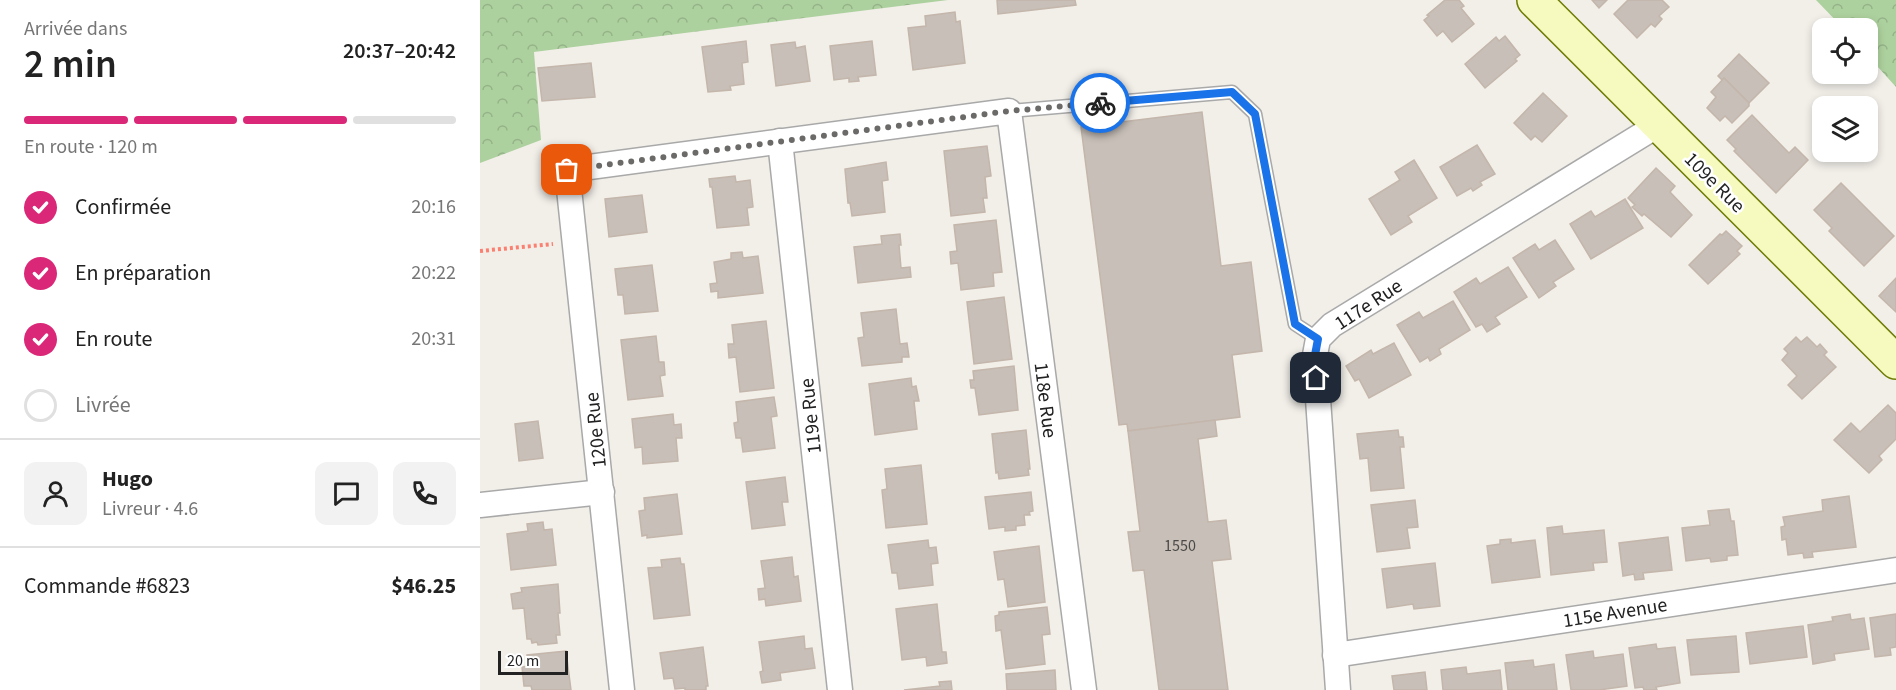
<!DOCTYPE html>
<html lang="fr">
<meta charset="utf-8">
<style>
:root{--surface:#fff;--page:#f2f2f2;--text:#222;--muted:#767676;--line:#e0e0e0;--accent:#db2777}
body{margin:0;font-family:"Source Sans 3",sans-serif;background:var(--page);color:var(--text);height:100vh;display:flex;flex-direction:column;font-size:22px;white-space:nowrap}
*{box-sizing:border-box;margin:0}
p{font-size:20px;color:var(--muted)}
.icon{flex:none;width:33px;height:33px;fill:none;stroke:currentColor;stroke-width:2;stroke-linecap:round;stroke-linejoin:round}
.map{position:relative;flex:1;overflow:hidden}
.side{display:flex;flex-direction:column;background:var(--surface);width:480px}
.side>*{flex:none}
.fabs{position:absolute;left:1332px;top:18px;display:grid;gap:12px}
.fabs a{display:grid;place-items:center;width:66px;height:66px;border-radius:12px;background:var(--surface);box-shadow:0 3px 9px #0003;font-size:30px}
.scale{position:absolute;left:18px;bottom:15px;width:70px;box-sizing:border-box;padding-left:6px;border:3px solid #222;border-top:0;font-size:16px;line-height:21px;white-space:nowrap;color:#222;-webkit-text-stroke:4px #fff;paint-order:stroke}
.pin{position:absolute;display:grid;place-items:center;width:51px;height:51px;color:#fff;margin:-26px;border-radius:12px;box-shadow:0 3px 9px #0006}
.courier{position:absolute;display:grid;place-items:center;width:60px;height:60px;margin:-30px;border:4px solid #1a73e8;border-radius:50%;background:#fff;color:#222;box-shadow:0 2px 8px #0007}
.summary em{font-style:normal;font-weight:600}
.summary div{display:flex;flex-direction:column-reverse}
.summary{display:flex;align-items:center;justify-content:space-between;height:102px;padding:0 24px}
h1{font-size:39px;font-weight:600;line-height:45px}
.bar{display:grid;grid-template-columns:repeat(4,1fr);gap:9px 6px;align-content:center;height:72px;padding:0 24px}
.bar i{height:8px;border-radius:4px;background:var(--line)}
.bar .on{background:var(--accent)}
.bar p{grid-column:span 4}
.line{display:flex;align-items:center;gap:15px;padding:0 24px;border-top:2px solid var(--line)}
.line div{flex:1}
.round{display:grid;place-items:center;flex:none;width:63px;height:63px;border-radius:12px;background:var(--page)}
ol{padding:0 24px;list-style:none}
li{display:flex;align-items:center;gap:18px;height:66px}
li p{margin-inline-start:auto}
li .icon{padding:6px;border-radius:50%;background:var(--accent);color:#fff;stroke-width:4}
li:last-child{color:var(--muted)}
li i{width:33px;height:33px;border:3px solid var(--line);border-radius:50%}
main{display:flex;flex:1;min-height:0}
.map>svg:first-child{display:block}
.forest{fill:url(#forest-crowns)}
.building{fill:#c7bfb8;stroke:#c4b6ab;stroke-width:1.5}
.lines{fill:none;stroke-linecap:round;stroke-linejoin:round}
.lane-casing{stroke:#a9a9a9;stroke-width:15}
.street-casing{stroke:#a9a9a9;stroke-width:27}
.secondary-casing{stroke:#707d05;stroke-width:36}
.path{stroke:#fa8072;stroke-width:4;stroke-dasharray:3 3;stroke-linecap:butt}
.lane{stroke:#fff;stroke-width:12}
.street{stroke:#fff;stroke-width:24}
.secondary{stroke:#f7fabf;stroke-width:33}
.done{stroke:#6b6a68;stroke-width:6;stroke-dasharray:0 10.8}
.route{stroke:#1a73e8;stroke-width:8}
.labels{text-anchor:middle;stroke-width:5;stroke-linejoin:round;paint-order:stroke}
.number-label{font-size:16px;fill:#4b4948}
.street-label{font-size:20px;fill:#222;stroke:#fff}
</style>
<main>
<section class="side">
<div class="summary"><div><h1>2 min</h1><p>Arrivée dans</p></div><em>20:37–20:42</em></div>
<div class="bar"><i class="on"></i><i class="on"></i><i class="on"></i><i></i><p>En route · 120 m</p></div>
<ol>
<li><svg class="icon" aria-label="check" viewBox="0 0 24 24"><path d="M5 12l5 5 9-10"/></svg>Confirmée<p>20:16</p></li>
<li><svg class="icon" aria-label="check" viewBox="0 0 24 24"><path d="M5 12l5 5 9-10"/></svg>En préparation<p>20:22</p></li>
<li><svg class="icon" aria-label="check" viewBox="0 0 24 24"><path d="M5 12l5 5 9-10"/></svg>En route<p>20:31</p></li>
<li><i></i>Livrée</li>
</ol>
<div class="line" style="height:108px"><a class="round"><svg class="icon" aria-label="person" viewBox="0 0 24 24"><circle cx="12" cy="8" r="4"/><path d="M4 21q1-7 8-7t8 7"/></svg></a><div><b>Hugo</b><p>Livreur · 4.6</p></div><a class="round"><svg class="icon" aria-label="chat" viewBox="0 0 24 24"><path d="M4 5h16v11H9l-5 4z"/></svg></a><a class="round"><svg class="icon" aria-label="phone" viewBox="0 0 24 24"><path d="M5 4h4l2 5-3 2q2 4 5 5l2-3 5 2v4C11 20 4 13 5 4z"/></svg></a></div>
<div class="line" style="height:78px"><div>Commande #6823</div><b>$46.25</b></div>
</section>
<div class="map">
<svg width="1416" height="690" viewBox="0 0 1416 690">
<defs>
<pattern id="forest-crowns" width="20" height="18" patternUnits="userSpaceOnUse" patternTransform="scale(1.5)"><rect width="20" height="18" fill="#add19e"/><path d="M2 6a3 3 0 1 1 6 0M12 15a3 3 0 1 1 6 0" fill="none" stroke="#95b388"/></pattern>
</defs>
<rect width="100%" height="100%" fill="#f2efe9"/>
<g class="forest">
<path d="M0 0H468L54 52 61 140 0 163Z"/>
<path d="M1336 0H1416V87L1388 56V28H1363Z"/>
</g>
<g class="building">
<path d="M517 0H595L596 5 518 14Z"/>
<path d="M965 0H979L984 6 981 8 994 24 972 42 963 31 957 36 944 20 949 16 947 15Z"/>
<path d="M1112 0H1127L1119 8Z"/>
<path d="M1148 0H1182L1189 7 1179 16 1182 19 1175 27 1171 24 1157 38 1134 14Z"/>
<path d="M475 12 476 22 480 21 485 63 433 70 428 28 446 26 445 16Z"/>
<path d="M1025 36 1040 55 1035 59 1037 61 1005 88 985 64 1016 37 1019 41Z"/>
<path d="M266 41 268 62 262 63 264 84 250 86 251 90 228 92 222 47Z"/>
<path d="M392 41 396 75 378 77 379 81 369 82V78L354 80 350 46Z"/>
<path d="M315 42 316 48 325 46 330 81 296 86 291 45Z"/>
<path d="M1259 54 1289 83 1269 103 1244 78 1242 80 1238 76Z"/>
<path d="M111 63 115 97 62 101 58 68Z"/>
<path d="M1244 78 1269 103V106L1252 123 1245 116 1240 121 1227 108 1236 97 1231 92Z"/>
<path d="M1063 93 1087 116 1062 142 1055 136 1051 140 1034 123Z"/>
<path d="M722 112 741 266 771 262 782 351 752 355 760 417 648 431 647 424 639 425 601 127Z"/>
<path d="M1272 115 1309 153 1315 147 1328 160 1296 193 1254 151 1256 149 1247 140Z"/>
<path d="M997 145 1015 174 1000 182 1002 185 993 191 991 188 977 196 960 167Z"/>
<path d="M507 146 511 176 505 177 507 198H503L505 212 471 216 464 151Z"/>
<path d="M934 160 957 198 928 216 932 222 911 235 889 199 920 180 915 172Z"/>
<path d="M406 162 408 180 402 181 405 212 372 216 370 203H368L365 169Z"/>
<path d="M1176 168 1195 186 1190 192 1212 215 1191 237 1164 214 1162 216 1152 207 1155 205 1148 198Z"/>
<path d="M255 176 256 182 270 180 273 207 267 208 269 225 237 228 232 187H230L229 179Z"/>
<path d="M1361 183 1414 236 1384 266 1349 231 1352 228 1334 210Z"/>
<path d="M162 195 167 232 129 237 125 199Z"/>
<path d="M1145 199 1163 228 1111 259 1090 224 1111 211 1115 217Z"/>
<path d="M516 220 522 272 513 273 514 286 481 290 478 263 471 264 470 252 477 251 474 225Z"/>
<path d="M1246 231 1262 246 1257 251 1260 254 1228 284 1209 265 1240 234 1242 235Z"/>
<path d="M420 234 421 245H419L421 268 430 267 431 277 378 283 374 247 402 244 401 236Z"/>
<path d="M1075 240 1094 269 1073 282 1076 286 1059 298 1033 258 1055 244 1059 250Z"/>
<path d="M262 252 263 258 278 256 283 293 238 298V291L231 292 230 284 237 283 234 262 251 259V253Z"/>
<path d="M172 265 178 311 145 314 143 295H138L135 269Z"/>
<path d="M1028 267 1047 297 1015 317 1020 324 1007 332 1002 324 996 327 974 292 996 278 1000 284Z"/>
<path d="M1416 278V312L1399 296Z"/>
<path d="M524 297 532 359 494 364 487 302Z"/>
<path d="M973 301 990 330 959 349 961 354 950 361 948 357 940 362 917 325 939 312 943 318Z"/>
<path d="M416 309 420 344 427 343 429 357H422V362L382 366 378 338 384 337 381 313Z"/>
<path d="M286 321 294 388 260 392 256 357 249 358 248 344H254L252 325Z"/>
<path d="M176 336 179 362H184L185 375 180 376 183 396 148 400 141 340Z"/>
<path d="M1316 337 1321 342 1327 337 1337 347 1340 344 1347 352 1344 355 1356 367 1322 399 1308 385 1317 376 1302 360 1308 353 1304 349Z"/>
<path d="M914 343 931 375 889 398 879 379 875 381 866 366 891 350 893 354Z"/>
<path d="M534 366 538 410 499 415 495 388H491L490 380H494L493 371Z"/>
<path d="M431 378 432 387 436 386 439 401H434L437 429 395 435 389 384Z"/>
<path d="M294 397 297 416 291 417 295 448 263 452 261 438H256L254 423 258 422 256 402Z"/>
<path d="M1408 405 1416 413V439L1399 456 1402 460 1389 473 1354 440 1371 423 1380 432Z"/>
<path d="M193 414 194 425 201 424 202 438H196L198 461 163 464 162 447 155 448 152 419Z"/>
<path d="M735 420 737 436 718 439 728 522 746 520 751 559 732 561 748 690H679L664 570 653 571 648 532 660 531 648 431Z"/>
<path d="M58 421 63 458 39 461 35 424Z"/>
<path d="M546 430 550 469H548L549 475 519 479 518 472 516 473 512 434Z"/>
<path d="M918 430 919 437H923L924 447H920L924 488 891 491 888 458 880 459 877 434Z"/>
<path d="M441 465 447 524 406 528 402 490 407 489 405 469Z"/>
<path d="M305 477 308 502H302L305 525 272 529 266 482Z"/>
<path d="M551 492 553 511 549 512 550 515H544L545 525 536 526V530L525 531V527L509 529 505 497Z"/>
<path d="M197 494 202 534 167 538V535L162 536 159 511 165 510 164 498Z"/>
<path d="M1369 496 1376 547 1332 552 1333 557 1324 558 1323 553 1308 555 1306 539 1302 540 1301 527 1305 526 1303 517 1343 511 1342 500Z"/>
<path d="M935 500 938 527 927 528 930 548 897 552 891 505Z"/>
<path d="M1249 509 1251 521H1254L1258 555 1247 556V560L1231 562 1230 558 1206 561 1202 528 1230 525 1228 511Z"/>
<path d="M63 522 64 530 72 529 76 565 31 570 27 534 48 531 47 524Z"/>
<path d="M1082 526 1083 534 1124 530 1127 562 1113 563 1114 570 1071 575 1067 528Z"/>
<path d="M1188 537 1192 570 1163 573 1164 579 1155 580 1154 574 1143 576 1139 543Z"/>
<path d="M1031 539V543L1055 540 1060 577 1012 583 1007 546 1020 544V540Z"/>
<path d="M448 540 449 548 456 547 458 563 451 564 453 585 419 589 417 573H412L408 545Z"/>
<path d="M559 546 565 602 528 607 524 579 518 580 514 552Z"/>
<path d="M312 557 314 577 318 576 321 601 286 606 285 599 279 600 278 589 285 588 281 561Z"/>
<path d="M200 558 201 564H204L210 615 174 619 168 568 182 567 181 560Z"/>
<path d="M955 563 960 606 934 609 933 604 907 608 902 569Z"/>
<path d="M78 584 80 613H78L80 635H76L77 643 58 645 57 642 52 643 51 639H47L44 608 33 609 31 594 42 592 41 588Z"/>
<path d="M457 604 462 652H466L467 663 447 666 446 657 422 660 416 609Z"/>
<path d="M567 607 570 634 562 635 565 664 526 669 521 630 516 631 515 616 519 615V612Z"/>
<path d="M1370 614 1371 620 1384 618 1389 649 1354 654 1355 660 1333 664 1328 625 1353 621 1352 617Z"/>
<path d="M1416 614V647L1410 648 1411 655 1395 657 1390 618Z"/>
<path d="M1323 626 1327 657 1270 664 1266 633Z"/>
<path d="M324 636 325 649 332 648 335 668 300 673 301 680 282 683 280 672 283 671 279 642Z"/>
<path d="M1256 636 1259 672 1211 675 1207 640Z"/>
<path d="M1176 644 1177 649 1195 647 1200 683 1176 687 1177 690H1164L1163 687 1155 688 1149 648Z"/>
<path d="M223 647 228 686H226V690H205V688L195 689 193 678 184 679 180 653Z"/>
<path d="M86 651 91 690H52L51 686H44L42 667 48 666 47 655Z"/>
<path d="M1113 651 1114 658 1143 654 1147 686 1119 690H1091L1086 655Z"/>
<path d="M1053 660 1054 667 1074 664 1077 690H1028L1025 663Z"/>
<path d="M986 667 987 674 1020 670 1022 690H963L961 670Z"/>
<path d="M575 670 576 690H527L526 674Z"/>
<path d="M945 672 947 690H914L912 676Z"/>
<path d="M471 681 472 690H424L460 686 459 682Z"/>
</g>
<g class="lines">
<g class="lane-casing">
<path id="lane" d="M529 111 752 92 775 114 815 324 838 339"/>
</g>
<g class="street-casing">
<g id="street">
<path d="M300 141 360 690"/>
<path d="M0 505 122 492"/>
<path d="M855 655 1416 570"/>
<path d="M142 690 87 170 529 111 604 690"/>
<path d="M858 690 835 355 838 339 852 325 1178 125"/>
</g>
</g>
<g class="secondary-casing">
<path id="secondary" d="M1054 0 1416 362"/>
</g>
<path class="path" d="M0 251 73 244"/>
<use href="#lane" class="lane"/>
<use href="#street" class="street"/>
<use href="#secondary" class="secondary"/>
</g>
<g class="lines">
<path class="done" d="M87 170 529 111 620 103"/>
<path class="route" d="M620 103 752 92 775 114 815 324 838 339 835 355 836 378"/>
</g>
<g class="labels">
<g class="number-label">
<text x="700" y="551">1550</text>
</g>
<g class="street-label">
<text transform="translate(1235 182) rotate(45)" y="7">109e Rue</text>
<text transform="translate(888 304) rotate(-33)" y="7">117e Rue</text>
<text transform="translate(566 400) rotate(83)" y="7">118e Rue</text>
<text transform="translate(330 416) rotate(-96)" y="7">119e Rue</text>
<text transform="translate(115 430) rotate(-96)" y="7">120e Rue</text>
<text transform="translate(1135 612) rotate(-9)" y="7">115e Avenue</text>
</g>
</g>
</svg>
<div class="fabs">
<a><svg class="icon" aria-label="locate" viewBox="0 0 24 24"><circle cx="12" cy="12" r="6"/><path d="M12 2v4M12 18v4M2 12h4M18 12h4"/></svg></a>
<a><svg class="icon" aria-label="layers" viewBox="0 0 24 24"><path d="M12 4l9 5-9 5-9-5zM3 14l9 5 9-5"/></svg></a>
</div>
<div class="scale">20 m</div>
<div class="pin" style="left:87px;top:170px;background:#ea580c"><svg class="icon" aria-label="bag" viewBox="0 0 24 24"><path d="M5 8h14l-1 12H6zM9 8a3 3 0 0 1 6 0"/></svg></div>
<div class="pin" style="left:836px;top:378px;background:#1f2937"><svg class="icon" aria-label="home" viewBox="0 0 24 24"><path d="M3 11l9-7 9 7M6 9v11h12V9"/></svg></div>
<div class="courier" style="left:620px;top:103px"><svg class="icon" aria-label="bike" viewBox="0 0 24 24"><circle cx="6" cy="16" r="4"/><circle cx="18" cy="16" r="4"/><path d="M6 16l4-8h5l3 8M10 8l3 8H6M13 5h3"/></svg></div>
</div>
</main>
